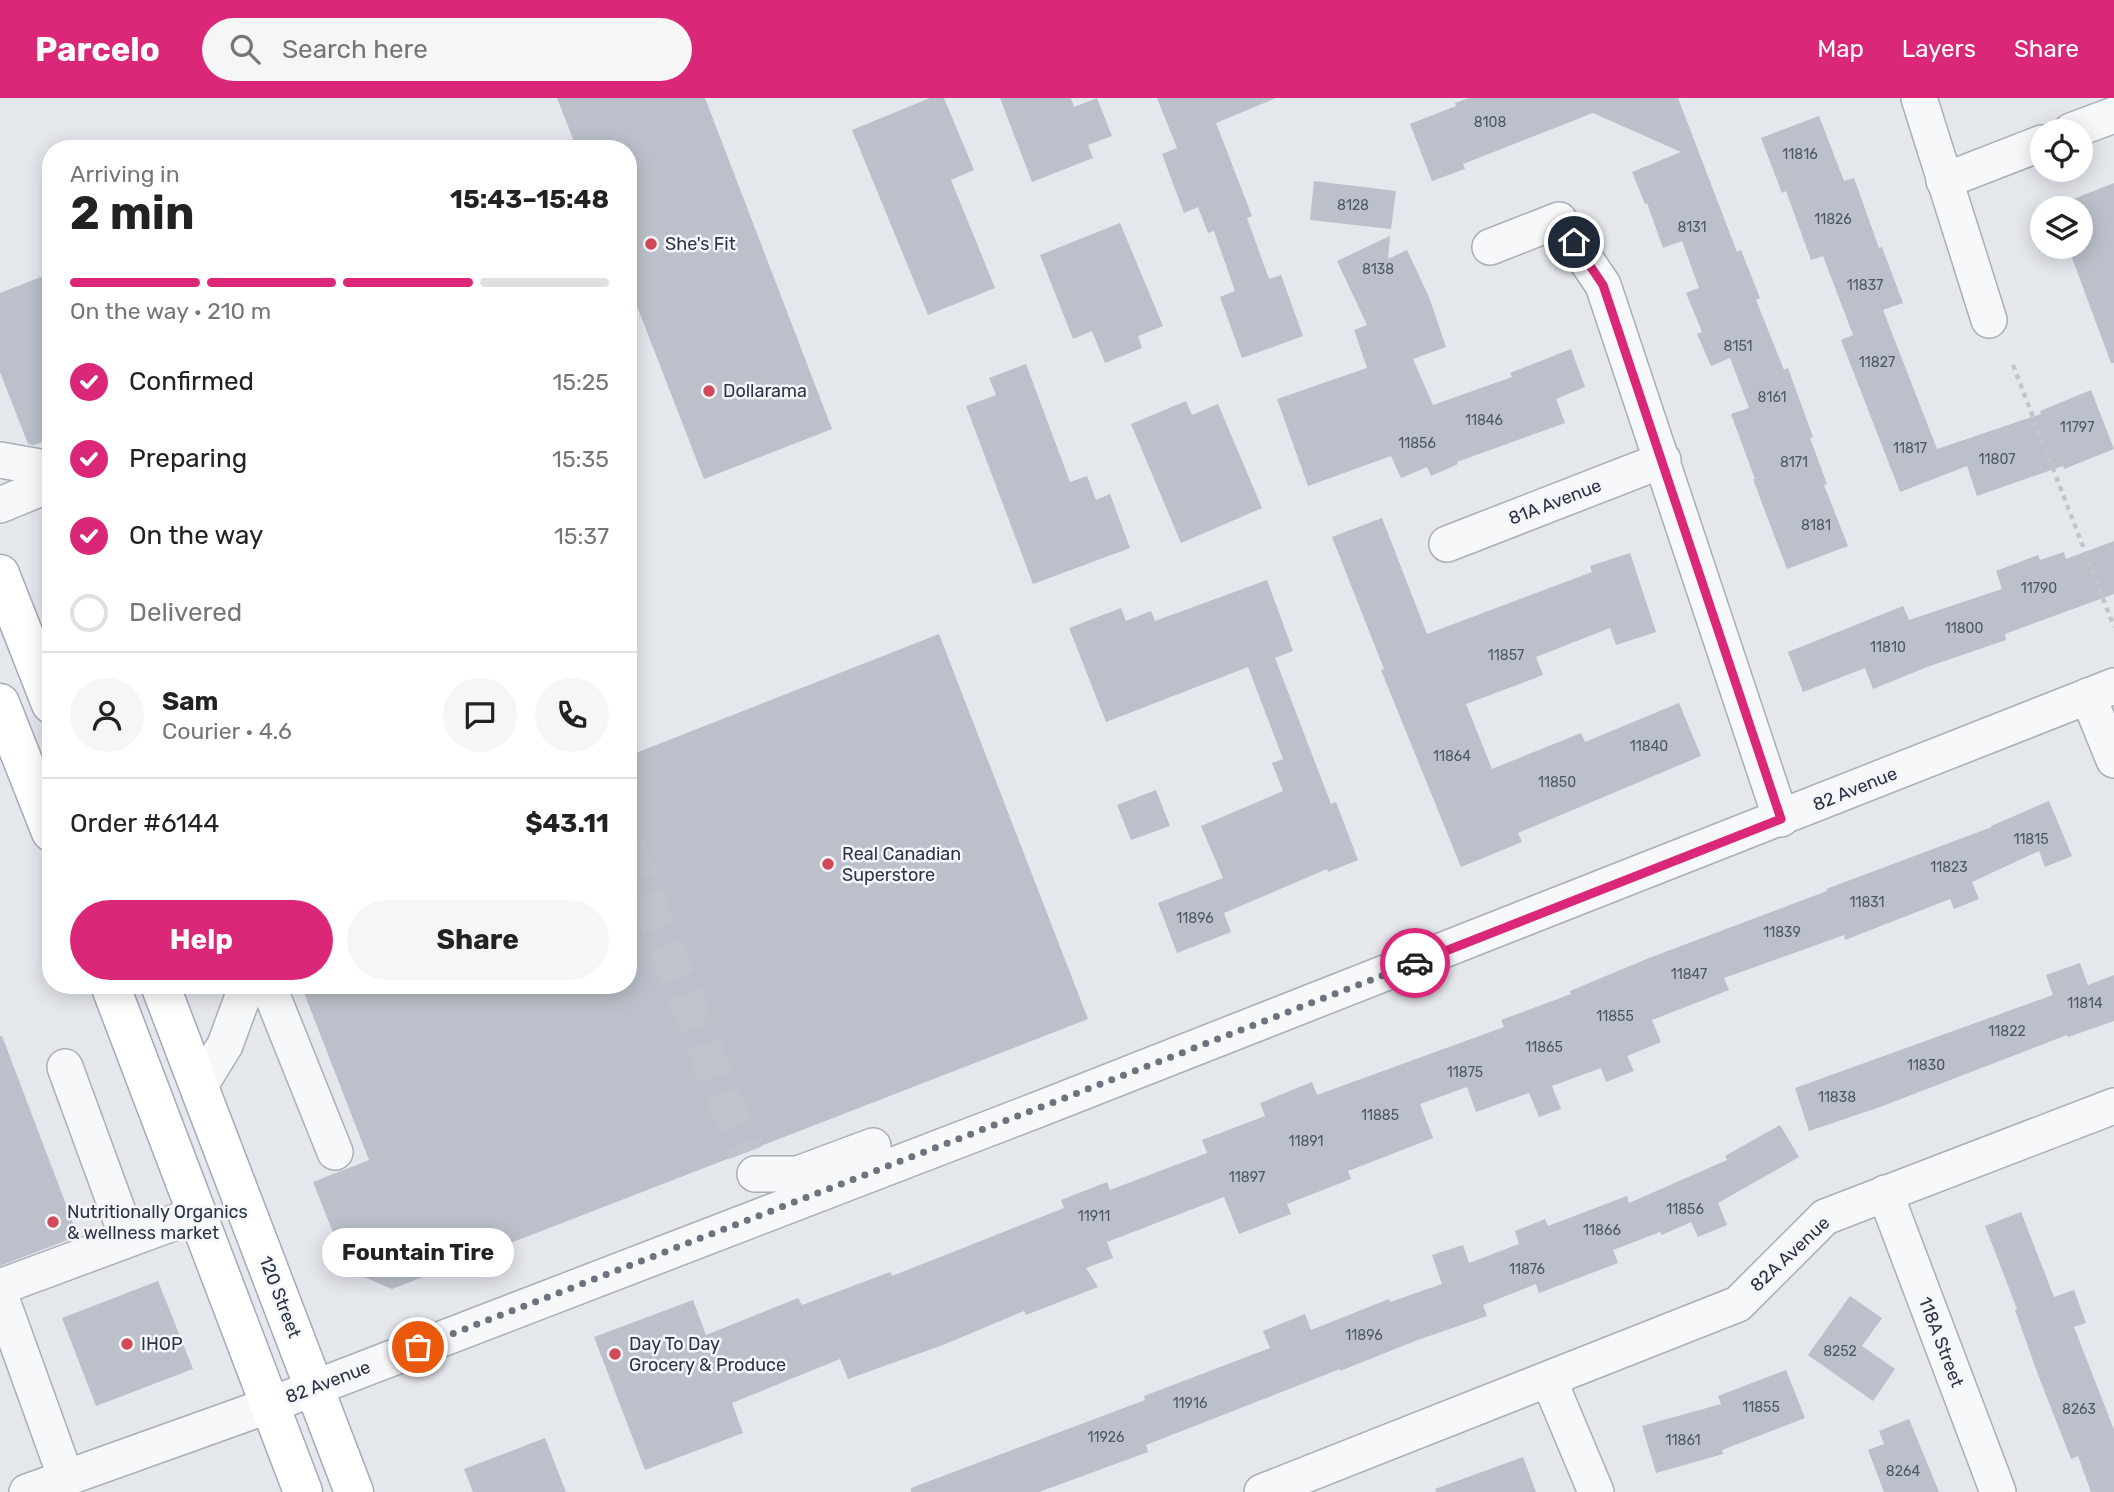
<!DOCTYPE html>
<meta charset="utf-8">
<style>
:root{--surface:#fff;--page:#f6f6f6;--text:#222;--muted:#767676;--line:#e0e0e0;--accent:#db2777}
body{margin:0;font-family:Rubik,sans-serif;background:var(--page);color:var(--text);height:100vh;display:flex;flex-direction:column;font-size:26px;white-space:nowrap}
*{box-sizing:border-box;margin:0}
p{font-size:23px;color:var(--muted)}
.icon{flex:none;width:38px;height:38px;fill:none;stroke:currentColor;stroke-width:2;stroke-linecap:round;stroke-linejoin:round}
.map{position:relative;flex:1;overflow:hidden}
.drawer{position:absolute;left:42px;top:42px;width:595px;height:854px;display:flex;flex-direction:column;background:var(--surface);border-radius:28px;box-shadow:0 4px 18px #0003}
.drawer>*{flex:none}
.fabs{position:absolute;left:2030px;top:21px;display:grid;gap:14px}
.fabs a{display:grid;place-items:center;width:63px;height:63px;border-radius:50%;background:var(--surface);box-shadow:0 4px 18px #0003;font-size:35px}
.pin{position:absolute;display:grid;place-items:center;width:60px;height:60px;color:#fff;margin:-30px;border:4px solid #fff;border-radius:50%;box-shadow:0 2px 7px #0007}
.courier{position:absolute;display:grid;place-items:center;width:70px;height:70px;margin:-35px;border:5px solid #db2777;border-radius:50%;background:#fff;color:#222;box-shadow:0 2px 9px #0007}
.bubble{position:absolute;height:49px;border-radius:24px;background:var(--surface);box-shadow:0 4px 18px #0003;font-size:23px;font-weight:700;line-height:49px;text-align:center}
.summary em{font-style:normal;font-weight:700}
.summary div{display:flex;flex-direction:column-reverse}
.summary{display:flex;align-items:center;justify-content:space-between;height:119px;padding:0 28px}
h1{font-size:46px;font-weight:700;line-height:52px}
.bar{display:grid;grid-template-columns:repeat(4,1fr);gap:10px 7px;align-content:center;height:84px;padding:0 28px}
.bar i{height:9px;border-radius:5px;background:var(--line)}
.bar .active{background:var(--accent)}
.bar p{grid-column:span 4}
.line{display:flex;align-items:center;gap:18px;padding:0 28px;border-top:2px solid var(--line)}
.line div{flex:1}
.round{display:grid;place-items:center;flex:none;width:74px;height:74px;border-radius:37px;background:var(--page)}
ol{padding:0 28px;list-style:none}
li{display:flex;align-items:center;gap:21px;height:77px}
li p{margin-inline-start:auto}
li .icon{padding:7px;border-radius:50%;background:var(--accent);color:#fff;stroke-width:4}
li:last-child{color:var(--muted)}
li i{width:38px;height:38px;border:4px solid var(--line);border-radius:50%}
.button{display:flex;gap:14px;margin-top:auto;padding:14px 28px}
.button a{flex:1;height:80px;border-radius:42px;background:var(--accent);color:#fff;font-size:28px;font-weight:700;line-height:80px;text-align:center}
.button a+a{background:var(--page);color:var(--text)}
header{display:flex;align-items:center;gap:42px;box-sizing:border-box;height:98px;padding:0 35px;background:var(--accent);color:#fff}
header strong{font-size:33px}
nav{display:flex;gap:38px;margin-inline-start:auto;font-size:24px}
.search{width:490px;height:63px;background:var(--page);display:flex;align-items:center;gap:18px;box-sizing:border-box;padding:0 24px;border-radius:38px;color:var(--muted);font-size:26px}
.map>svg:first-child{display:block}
.building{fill:#bbc0ca}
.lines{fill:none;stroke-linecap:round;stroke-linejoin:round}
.minor-tunnel{stroke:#bfc3cb;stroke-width:35;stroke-dasharray:35 18;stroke-linecap:butt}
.minor-casing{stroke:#a9aeb7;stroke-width:38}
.major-casing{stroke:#a3abb8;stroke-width:41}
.path{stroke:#c2c5cb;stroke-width:4.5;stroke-dasharray:5 5;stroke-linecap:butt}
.minor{stroke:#f7f8fa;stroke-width:35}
.major{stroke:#fff;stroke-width:38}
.done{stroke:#6c737f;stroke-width:7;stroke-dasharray:0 12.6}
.route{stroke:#db2777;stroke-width:9}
.poi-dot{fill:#d1495b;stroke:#f4f6f9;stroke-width:2.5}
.labels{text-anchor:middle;stroke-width:5;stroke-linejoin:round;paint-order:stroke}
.number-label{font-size:14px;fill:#4f5766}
.poi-label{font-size:18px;fill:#2b3445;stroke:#f4f6f9;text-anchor:start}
.street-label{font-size:18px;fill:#2b3445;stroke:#f4f6f9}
</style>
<header>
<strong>Parcelo</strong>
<div class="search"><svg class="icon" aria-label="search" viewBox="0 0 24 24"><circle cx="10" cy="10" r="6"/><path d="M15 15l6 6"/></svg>Search here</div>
<nav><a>Map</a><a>Layers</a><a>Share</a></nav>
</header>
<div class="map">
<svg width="2114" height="1394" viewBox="0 0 2114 1394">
<rect width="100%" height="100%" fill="#e4e7ec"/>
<g class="building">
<path d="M557 0H705L832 331 704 381 628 185V51H577Z"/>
<path d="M930 0H944L974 72 951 82 995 190 928 217 852 32Z"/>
<path d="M1000 0H1071L1074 9 1097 0 1112 38 1088 47 1093 60 1032 84Z"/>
<path d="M1157 0H1276L1216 25 1252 118 1247 120 1269 181 1281 177 1303 238 1242 260 1220 199 1235 193 1214 133 1208 135 1198 109 1184 115 1162 56 1177 50Z"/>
<path d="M1469 0H1678L1737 154 1741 152 1760 200 1756 202 1784 272 1788 270 1813 339 1810 340 1827 386 1824 387 1848 448 1787 471 1763 408 1753 381H1755L1731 316 1749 310 1730 260 1711 268 1697 236 1702 234 1686 195 1699 190 1682 143 1663 150 1647 105 1645 106 1632 74 1681 54 1593 15 1463 66 1465 71 1432 83 1410 26 1456 8 1455 5Z"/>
<path d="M1819 18 1844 83 1854 80 1879 150 1882 149 1903 205 1883 212 1937 351 2041 316 2040 313 2091 292 2114 351 2064 371 2063 368 1977 398 1967 368 1900 394 1841 242 1853 237 1823 158 1811 162 1786 93 1782 95 1761 40Z"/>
<path d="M1314 83 1396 93 1391 131 1310 122Z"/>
<path d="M2114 85V265H2111L2068 149H2081V110L2053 109Z"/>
<path d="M1120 125 1163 228 1138 238 1142 250 1105 265 1092 233 1073 241 1040 157Z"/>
<path d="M1390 138 1388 161 1407 152 1429 199 1446 249 1413 261 1433 307 1512 279 1510 275 1571 251 1585 289 1556 301 1565 325 1457 364 1458 366 1431 378 1427 369 1401 380 1391 358 1308 388 1277 301 1367 270 1354 232 1367 227 1337 163Z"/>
<path d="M51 175V341L34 347 28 346 0 274V195Z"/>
<path d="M1026 266 1070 384 1087 378 1096 402 1110 396 1130 450 1033 486 966 308 996 297 989 280Z"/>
<path d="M1186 303 1192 317 1218 306 1262 410 1181 445 1131 326Z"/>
<path d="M1382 420 1427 536 1592 474 1590 468 1630 455 1656 534 1616 547 1610 530 1536 559 1543 577 1466 606 1492 671 1581 635 1585 644 1679 605 1701 658 1518 735 1522 744 1461 769 1381 572 1384 571 1332 439Z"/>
<path d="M2114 443V496L2005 536 2006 542 1927 569 1873 591 1865 570 1803 594 1788 554 1903 508 1909 522 2002 491 1996 473 2038 457 2040 462 2064 454 2066 461Z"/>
<path d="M1267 482 1293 553 1275 560 1331 706 1336 704 1358 762 1328 774 1327 771 1224 815 1231 834 1177 855 1158 805 1223 780 1201 728 1283 693 1272 665 1283 661 1248 569 1106 624 1069 530 1121 510 1126 523 1151 513 1155 523Z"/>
<path d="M939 536 1088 921 392 1191 348 1172 313 1084 369 1062 301 887H628V658Z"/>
<path d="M1156 692 1170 728 1131 742 1117 707Z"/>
<path d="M2049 703 2072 758 2045 769 2039 753 1972 784 1979 801 1954 811 1950 801 1845 842 1844 837 1724 880 1729 892 1652 922 1661 944 1627 958 1634 973 1606 984 1601 970 1552 988 1561 1011 1539 1019 1529 995 1476 1014 1467 989 1420 1006 1433 1040 1348 1073 1351 1081 1287 1106 1291 1116 1239 1136 1224 1099 1107 1144 1113 1160 1086 1170 1098 1189 1026 1217 1024 1213 943 1247 848 1281 840 1261 732 1305 743 1335 645 1372 594 1239 693 1202 706 1237 798 1200 802 1207 890 1174 892 1178 1064 1110 1061 1102 1107 1084 1110 1092 1207 1055 1202 1042 1265 1018 1260 1005 1312 984 1317 997 1504 929 1501 922 1571 896 1570 893 1649 860 1827 793 1826 791 1992 729 1991 728Z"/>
<path d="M2080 865 2088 887 2114 877V923L2068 939 2067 937 1880 1009 1809 1033 1795 990 2053 897 2046 877Z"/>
<path d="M0 938H2L78 1138 0 1168Z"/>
<path d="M1780 1027 1799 1059 1718 1105 1727 1127 1698 1139 1691 1124 1662 1137 1660 1134 1613 1152 1618 1165 1539 1195 1536 1186 1483 1207 1487 1218 1415 1243 1340 1273V1271L1146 1347 1148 1354 1039 1394H911V1390L1145 1302 1144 1298 1270 1250 1263 1233 1305 1216 1311 1232 1389 1201 1390 1204 1442 1186 1432 1157 1463 1147 1469 1165 1519 1146 1515 1133 1545 1121 1548 1128 1627 1098 1629 1105 1727 1062 1725 1058Z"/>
<path d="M2021 1114 2054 1199 2074 1192 2086 1225 2074 1229 2114 1332V1394H2091L2078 1358 2071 1361 2037 1274 2015 1212 2017 1211 1985 1128Z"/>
<path d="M158 1183 193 1271 96 1308 62 1220Z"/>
<path d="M1850 1198 1882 1220 1862 1248 1895 1271 1873 1303 1808 1257Z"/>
<path d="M1786 1272 1805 1320 1722 1352 1723 1356 1656 1375 1642 1328 1721 1306 1718 1298Z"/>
<path d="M1909 1321 1939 1394H1884L1868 1352 1884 1346 1879 1333Z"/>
<path d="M545 1340 566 1394H473L464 1371Z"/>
<path d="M1523 1359 1536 1394H1436L1435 1391Z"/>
</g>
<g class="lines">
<path class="minor-tunnel" d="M628 748 745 1055"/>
<g class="minor-casing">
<g id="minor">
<path d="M1919 0 1989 222"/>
<path d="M2071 33 2114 17"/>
<path d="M1944 83 2042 45"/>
<path d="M1490 149 1559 122 1603 187 1781 721"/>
<path d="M0 362 51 371"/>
<path d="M0 407 51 386"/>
<path d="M1447 446 1663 362"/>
<path d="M2088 598 2114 662"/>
<path d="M268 887 335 1054"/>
<path d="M65 969 128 1141"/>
<path d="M199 989 225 947 247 887"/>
<path d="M755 1076H798L873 1048"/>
<path d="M1885 1095 1998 1394"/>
<path d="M0 1189 197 1116"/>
<path d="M0 1197 66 1380"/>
<path d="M1549 1282 1596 1394"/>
<path d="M27 1394 270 1307 1042 1010 2114 588"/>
<path d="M1262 1394 1738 1206 1825 1119 2114 1008"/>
</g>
</g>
<g class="major-casing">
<g id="major">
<path d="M0 476 51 606"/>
<path d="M0 605 51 734"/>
<path d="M110 887 303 1394"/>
<path d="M160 887 354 1394"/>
</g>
</g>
<path class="path" d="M2013 267 2114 529"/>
<use href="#minor" class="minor"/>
<use href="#major" class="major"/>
</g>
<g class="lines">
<path class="done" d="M418 1249 1415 865"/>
<path class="route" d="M1415 865 1781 721 1603 187 1574 144"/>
</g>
<g class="poi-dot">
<circle cx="651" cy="146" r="7"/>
<circle cx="709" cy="293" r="7"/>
<circle cx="828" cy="766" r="7"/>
<circle cx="53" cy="1124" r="7"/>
<circle cx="127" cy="1246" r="7"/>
<circle cx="615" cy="1256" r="7"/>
</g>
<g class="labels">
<g class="number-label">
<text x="1490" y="29">8108</text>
<text x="1800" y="61">11816</text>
<text x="1353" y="112">8128</text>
<text x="1833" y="126">11826</text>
<text x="1692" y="134">8131</text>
<text x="1378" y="176">8138</text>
<text x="1865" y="192">11837</text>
<text x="1738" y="253">8151</text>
<text x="1877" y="269">11827</text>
<text x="1772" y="304">8161</text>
<text x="1484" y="327">11846</text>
<text x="2077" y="334">11797</text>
<text x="1417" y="350">11856</text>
<text x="1910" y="355">11817</text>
<text x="1997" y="366">11807</text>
<text x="1794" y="369">8171</text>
<text x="1816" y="432">8181</text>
<text x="2039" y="495">11790</text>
<text x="1964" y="535">11800</text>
<text x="1888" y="554">11810</text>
<text x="1506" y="562">11857</text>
<text x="1649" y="653">11840</text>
<text x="1452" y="663">11864</text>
<text x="1557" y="689">11850</text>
<text x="2031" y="746">11815</text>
<text x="1949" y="774">11823</text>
<text x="1867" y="809">11831</text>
<text x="1195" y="825">11896</text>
<text x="1782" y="839">11839</text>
<text x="1689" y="881">11847</text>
<text x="2085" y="910">11814</text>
<text x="1615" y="923">11855</text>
<text x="2007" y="938">11822</text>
<text x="1544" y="954">11865</text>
<text x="1926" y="972">11830</text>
<text x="1465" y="979">11875</text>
<text x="1837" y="1004">11838</text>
<text x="1380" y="1022">11885</text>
<text x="1306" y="1048">11891</text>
<text x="1247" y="1084">11897</text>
<text x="1685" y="1116">11856</text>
<text x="1094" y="1123">11911</text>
<text x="1602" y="1137">11866</text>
<text x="1527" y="1176">11876</text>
<text x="1364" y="1242">11896</text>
<text x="1840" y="1258">8252</text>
<text x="1190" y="1310">11916</text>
<text x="1761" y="1314">11855</text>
<text x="2079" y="1316">8263</text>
<text x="1106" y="1344">11926</text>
<text x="1683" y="1347">11861</text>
<text x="1903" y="1378">8264</text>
</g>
<g class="poi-label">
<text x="665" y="152">She's Fit</text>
<text x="723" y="299">Dollarama</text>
<text x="842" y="762">Real Canadian<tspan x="842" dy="21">Superstore</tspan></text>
<text x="67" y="1120">Nutritionally Organics<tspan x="67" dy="21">&amp; wellness market</tspan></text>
<text x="141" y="1252">IHOP</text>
<text x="629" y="1252">Day To Day<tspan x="629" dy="21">Grocery &amp; Produce</tspan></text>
</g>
<g class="street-label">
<text transform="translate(1555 404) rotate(-21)" y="6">81A Avenue</text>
<text transform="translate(1855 691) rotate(-22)" y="6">82 Avenue</text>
<text transform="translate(1790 1156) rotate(-43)" y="6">82A Avenue</text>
<text transform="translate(280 1199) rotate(69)" y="6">120 Street</text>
<text transform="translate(1941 1244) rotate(69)" y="6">118A Street</text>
<text transform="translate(328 1284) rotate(-21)" y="6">82 Avenue</text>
</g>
</g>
</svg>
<div class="fabs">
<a><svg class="icon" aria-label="locate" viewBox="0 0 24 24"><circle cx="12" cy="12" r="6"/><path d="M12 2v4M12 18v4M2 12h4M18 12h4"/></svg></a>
<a><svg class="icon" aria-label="layers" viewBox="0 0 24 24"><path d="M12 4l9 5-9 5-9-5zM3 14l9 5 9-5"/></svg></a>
</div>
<div class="pin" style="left:418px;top:1249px;background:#ea580c"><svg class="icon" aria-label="bag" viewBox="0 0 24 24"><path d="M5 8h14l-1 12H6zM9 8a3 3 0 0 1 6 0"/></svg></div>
<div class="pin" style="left:1574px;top:144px;background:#1f2937"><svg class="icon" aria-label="home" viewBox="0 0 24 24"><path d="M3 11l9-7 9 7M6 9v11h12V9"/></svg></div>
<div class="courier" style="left:1415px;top:865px"><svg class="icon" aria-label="car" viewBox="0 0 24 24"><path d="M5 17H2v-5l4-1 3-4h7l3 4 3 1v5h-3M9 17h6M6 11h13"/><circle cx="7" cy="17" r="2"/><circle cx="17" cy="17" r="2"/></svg></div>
<div class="bubble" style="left:322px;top:1130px;width:192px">Fountain Tire</div>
<section class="drawer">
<div class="summary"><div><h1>2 min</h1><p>Arriving in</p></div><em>15:43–15:48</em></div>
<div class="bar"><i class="active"></i><i class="active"></i><i class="active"></i><i></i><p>On the way · 210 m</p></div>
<ol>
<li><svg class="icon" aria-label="check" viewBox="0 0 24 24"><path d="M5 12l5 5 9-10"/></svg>Confirmed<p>15:25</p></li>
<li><svg class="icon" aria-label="check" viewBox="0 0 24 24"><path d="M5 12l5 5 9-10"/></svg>Preparing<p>15:35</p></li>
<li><svg class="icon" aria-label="check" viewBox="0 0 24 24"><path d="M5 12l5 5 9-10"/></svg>On the way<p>15:37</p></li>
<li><i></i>Delivered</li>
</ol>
<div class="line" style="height:126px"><a class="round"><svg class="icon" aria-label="person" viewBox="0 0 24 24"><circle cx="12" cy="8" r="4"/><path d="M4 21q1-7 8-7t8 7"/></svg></a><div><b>Sam</b><p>Courier · 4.6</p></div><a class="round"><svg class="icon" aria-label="chat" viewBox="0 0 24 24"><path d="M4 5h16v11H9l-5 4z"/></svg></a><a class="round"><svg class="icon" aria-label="phone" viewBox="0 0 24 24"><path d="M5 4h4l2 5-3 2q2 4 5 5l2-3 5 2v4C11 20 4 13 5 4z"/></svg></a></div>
<div class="line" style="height:91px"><div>Order #6144</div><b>$43.11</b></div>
<div class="button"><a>Help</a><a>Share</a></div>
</section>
</div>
